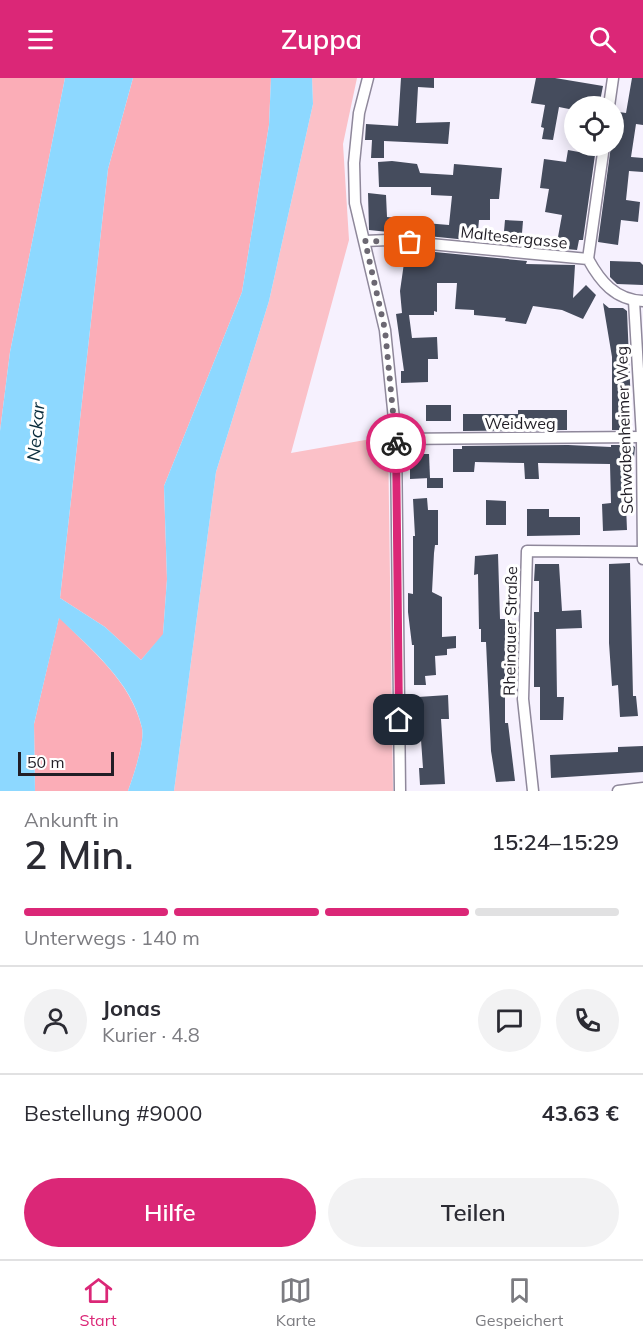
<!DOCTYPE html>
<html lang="de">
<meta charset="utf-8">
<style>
:root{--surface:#fff;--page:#f2f2f3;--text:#2b2b33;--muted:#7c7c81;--line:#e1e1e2;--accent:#db2777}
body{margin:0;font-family:Mulish,sans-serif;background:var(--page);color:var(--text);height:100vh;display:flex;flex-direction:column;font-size:22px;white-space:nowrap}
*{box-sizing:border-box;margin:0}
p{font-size:20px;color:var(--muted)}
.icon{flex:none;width:33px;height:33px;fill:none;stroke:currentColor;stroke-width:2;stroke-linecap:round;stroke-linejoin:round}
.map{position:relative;height:713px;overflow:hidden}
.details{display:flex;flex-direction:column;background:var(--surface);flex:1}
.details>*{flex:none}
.tools{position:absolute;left:564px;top:18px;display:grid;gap:12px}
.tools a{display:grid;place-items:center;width:60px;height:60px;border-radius:50%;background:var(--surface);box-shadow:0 3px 15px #0003;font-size:30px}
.scale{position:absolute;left:18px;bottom:15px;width:96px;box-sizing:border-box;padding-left:6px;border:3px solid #211e26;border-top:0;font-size:16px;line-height:21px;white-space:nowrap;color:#211e26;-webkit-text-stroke:4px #fff;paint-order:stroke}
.pin{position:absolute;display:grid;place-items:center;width:51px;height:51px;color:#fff;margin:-26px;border-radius:12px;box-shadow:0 3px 9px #0006}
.courier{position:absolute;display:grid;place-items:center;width:60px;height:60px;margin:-30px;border:4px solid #db2777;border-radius:50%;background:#fff;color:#222;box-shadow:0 2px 8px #0007}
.overview em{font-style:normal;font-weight:600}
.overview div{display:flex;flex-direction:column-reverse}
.overview{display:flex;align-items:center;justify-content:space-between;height:102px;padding:0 24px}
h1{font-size:39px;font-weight:600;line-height:45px}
.bar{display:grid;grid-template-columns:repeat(4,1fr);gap:9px 6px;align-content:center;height:72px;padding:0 24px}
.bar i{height:8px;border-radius:4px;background:var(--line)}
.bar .active{background:var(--accent)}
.bar p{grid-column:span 4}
.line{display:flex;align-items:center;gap:15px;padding:0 24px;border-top:2px solid var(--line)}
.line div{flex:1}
.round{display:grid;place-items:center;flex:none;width:63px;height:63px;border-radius:32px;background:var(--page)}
.cta{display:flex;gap:12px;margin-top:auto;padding:12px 24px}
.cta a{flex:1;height:69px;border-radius:36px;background:var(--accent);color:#fff;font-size:24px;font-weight:600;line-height:69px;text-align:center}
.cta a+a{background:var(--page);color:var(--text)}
header{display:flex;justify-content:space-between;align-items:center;height:78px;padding:0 24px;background:var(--accent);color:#fff;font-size:27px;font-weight:600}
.tabs{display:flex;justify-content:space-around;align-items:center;height:84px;border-top:2px solid var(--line);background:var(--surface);font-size:16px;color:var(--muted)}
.tabs a{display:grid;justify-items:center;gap:3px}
.tabs .active{color:var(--accent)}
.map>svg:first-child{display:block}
.green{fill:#fbc1c8}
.forest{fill:#fbadb7}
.water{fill:#8dd8ff}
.building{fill:#454c5d}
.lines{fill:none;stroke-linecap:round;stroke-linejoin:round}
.minor-casing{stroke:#8f889b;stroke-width:13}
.minor{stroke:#fff;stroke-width:10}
.done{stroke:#6c6872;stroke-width:6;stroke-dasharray:0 10.8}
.route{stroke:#db2777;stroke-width:8}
.labels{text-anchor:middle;stroke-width:6;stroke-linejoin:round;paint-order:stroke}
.street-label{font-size:16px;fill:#211e26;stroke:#fff}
.water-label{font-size:18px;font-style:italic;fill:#0a2d3d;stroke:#fff}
</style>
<header><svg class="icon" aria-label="menu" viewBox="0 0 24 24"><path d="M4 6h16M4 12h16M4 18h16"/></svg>Zuppa<svg class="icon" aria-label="search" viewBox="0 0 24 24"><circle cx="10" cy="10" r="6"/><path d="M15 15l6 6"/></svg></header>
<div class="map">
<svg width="643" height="713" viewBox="0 0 643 713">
<rect width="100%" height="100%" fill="#f6f1fe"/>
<path class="green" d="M312 0H357L343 66 349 162 291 375 388 358 393 713H174L216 394 269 223 313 26Z"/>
<g class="forest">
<path d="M0 0H65L10 274 0 353Z"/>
<path d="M133 0H271L269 47 242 214 164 408 167 501 163 557 141 582 105 549 60 520 108 91Z"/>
<path d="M59 539C91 572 131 603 142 650 145 664 133 699 128 713H35L34 646Z"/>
</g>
<path class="water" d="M65 0H133L108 91 60 520 105 549 141 582 163 556 167 501 164 408 242 214 269 47 271 0H312L313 26 269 223 216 394 174 713H128C133 699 145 664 142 650 132 604 91 571 59 540L34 646 35 713H0V353L10 274Z"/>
<g class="building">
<path d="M401 0H434V10L418 9 416 45 450 44 448 66 384 63V80H371L372 62H365L366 46 398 48Z"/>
<path d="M536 0H555L603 8 599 28H574V32L559 29 553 62 542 61 544 50 541 49 545 27 531 25Z"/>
<path d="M632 0H643V47L636 46 631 79 643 80V94L629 93 626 122 640 124 638 144 621 142 618 167 598 164 611 68H614L619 34 626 35Z"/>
<path d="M568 72 595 77 583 162H579L577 172 556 170 562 137 545 134 549 111 540 110 544 81 566 84Z"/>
<path d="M392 83 417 86 420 95 453 97 454 86 502 90 499 121H490V142H479L477 163 369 152 368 115 386 117 387 139 425 142V145L449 147 452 118 431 117V109H379L378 84Z"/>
<path d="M505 142 523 143 521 167 503 165Z"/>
<path d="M394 170 527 183 526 186 575 187 573 220 586 207 596 217 583 241 562 232 533 228 526 246 505 243 506 240 474 237V232L455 231 457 205H437V234L434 233V237H409L412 260 437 259 438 281H428V304L401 305V293H404L396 236 402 235 400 213 404 185 393 184Z"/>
<path d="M610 183 640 184 643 187V207L617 206 610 199Z"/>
<path d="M603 225 609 230H623L627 233 632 352H612V279Z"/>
<rect x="426" y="327" width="25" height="16"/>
<path d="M518 332H567V352L463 353V336H518Z"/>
<path d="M568 367 611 369V367H632L635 369 632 401 625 402 627 452 603 453 602 426 611 425 610 386 538 385 539 401H525L524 385 475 384 474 394H453V371H462V368Z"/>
<path d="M410 376H429L430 400 410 401Z"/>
<rect x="427" y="400" width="16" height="10"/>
<path d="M427 420 428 432H438V467H435L434 475 432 514 442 519V559L456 558V570L447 571V577L435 578 436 597 425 598 426 607H414V567H412L408 534V515L413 516V458H415L413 421Z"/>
<path d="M486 422 506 423V447H486Z"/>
<path d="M527 431H549V439H580V457L527 458Z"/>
<path d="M498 476 500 541H505V645H508L515 703 496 704 491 673 486 564H481V551H479L478 496 474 497 475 478Z"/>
<path d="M630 485 633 618H636L638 638 620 639 618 607 612 608 609 565V486Z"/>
<path d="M535 486H559L562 533 581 532 582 550 556 551 557 619H564L563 642H540V609H534V534H539V503H534Z"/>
<path d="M448 617 449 641H441L445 706 420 707 419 690H423L418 619Z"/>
<path d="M643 668V694L551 700 550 677 618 674V669Z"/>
</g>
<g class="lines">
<g class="minor-casing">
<g id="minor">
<path d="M368 0 359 35 354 85 355 125 385 252 396 361 400 713"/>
<path d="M609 28 613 0"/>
<path d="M365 163 388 162 588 181C600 203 615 222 643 223"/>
<path d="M588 181 604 68"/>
<path d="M634 223 642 359 643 481"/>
<path d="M396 361 643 359"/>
<path d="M533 713 523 621 527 473 642 474"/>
<path d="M618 713 643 710"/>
</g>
</g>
<use href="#minor" class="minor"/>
</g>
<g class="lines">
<path class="done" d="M396 365 385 252 365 163 410 164"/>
<path class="route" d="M396 365 399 642"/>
</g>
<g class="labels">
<g class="street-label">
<text transform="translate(514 159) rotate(6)" y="6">Maltesergasse</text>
<text x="520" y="351">Weidweg</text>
<text transform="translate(624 352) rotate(-92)" y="6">Schwabenheimer Weg</text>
<text transform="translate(510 553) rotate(-89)" y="6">Rheinauer Straße</text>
</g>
<g class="water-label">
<text transform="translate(36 354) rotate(-85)" y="6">Neckar</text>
</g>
</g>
</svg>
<div class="tools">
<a><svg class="icon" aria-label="locate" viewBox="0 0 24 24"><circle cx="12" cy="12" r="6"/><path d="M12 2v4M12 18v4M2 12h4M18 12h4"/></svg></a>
</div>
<div class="scale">50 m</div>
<div class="pin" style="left:410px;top:164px;background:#ea580c"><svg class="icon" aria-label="bag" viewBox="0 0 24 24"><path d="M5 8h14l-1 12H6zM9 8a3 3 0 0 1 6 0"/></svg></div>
<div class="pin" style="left:399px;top:642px;background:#1f2937"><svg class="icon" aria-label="home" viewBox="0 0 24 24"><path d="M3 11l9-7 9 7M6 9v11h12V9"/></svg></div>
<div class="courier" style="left:396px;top:365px"><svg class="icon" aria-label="bike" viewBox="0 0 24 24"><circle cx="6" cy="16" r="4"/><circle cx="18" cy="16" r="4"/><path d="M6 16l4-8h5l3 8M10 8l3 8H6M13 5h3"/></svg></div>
</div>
<section class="details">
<div class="overview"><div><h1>2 Min.</h1><p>Ankunft in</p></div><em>15:24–15:29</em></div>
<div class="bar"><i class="active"></i><i class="active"></i><i class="active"></i><i></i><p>Unterwegs · 140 m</p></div>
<div class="line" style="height:108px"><a class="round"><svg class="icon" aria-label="person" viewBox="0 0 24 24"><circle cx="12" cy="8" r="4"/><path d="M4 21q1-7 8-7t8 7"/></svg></a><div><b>Jonas</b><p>Kurier · 4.8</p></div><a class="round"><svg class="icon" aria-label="chat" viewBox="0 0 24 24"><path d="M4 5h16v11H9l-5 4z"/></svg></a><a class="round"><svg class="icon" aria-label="phone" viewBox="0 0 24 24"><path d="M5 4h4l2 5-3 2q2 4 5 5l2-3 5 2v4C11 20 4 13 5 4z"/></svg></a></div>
<div class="line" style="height:78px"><div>Bestellung #9000</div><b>43.63 €</b></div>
<div class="cta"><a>Hilfe</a><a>Teilen</a></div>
</section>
<nav class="tabs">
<a class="active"><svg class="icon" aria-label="home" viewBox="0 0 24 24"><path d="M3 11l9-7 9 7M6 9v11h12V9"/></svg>Start</a>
<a><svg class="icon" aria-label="map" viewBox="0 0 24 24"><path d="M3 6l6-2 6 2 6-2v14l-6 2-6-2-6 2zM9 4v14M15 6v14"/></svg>Karte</a>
<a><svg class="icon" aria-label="saved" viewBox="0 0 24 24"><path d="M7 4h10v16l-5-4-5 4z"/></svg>Gespeichert</a>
</nav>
